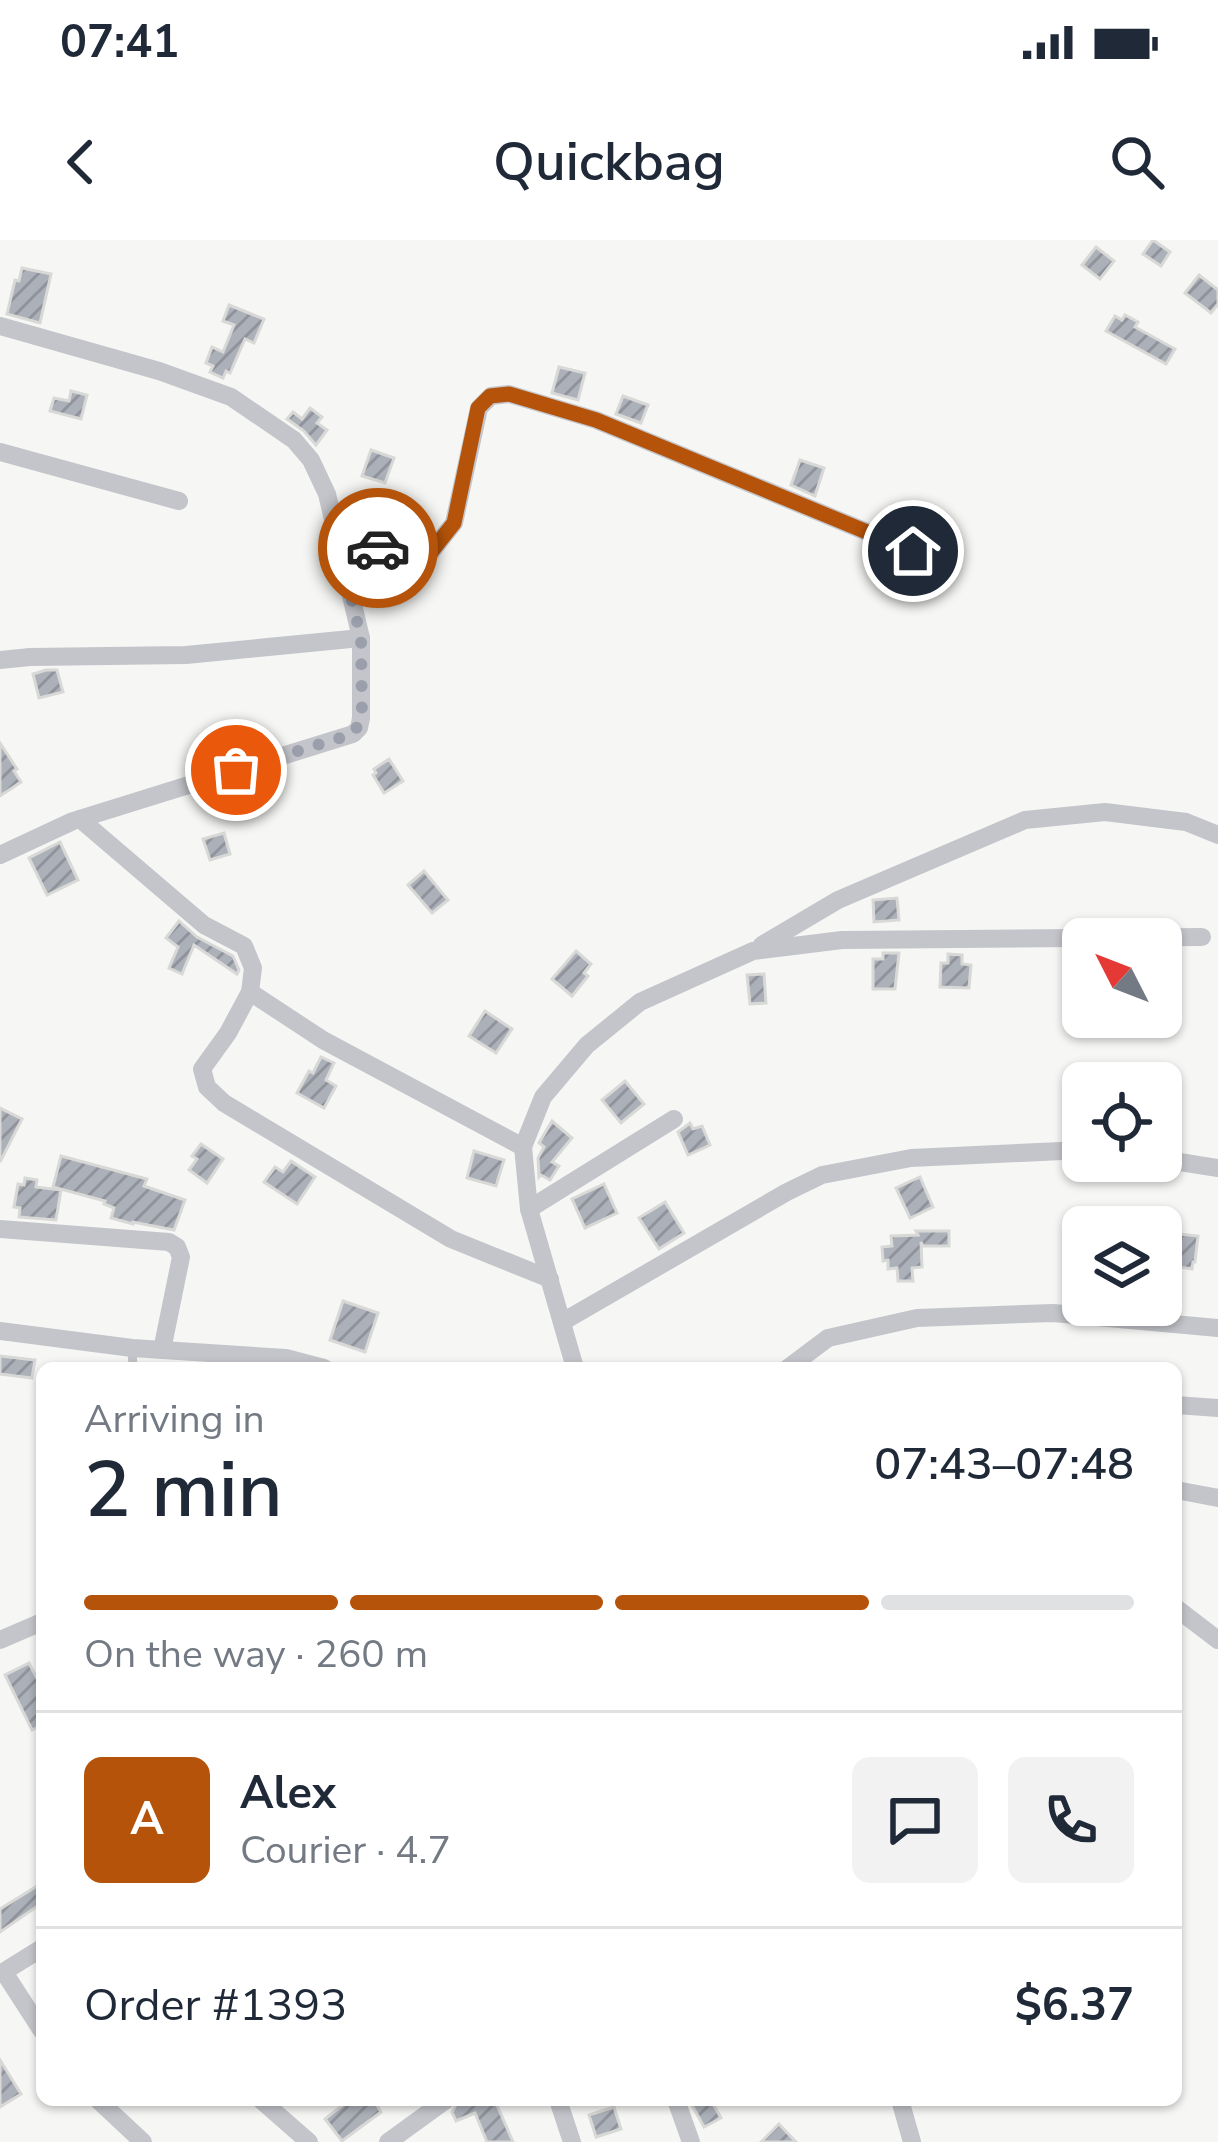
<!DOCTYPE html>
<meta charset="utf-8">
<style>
:root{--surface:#fff;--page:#f2f2f3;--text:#1f2937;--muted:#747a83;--line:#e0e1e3;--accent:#b45309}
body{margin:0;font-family:"Nunito Sans",sans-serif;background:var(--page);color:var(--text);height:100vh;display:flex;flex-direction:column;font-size:45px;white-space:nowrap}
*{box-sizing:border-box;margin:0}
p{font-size:39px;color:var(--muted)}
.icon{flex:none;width:66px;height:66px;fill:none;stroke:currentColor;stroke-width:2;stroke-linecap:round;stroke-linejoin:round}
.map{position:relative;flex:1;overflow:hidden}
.details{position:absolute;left:36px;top:1122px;width:1146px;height:744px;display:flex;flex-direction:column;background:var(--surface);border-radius:18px;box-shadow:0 3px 9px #0004}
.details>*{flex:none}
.needle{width:78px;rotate:312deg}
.buttons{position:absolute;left:1062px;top:678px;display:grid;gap:24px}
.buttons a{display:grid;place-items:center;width:120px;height:120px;border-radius:18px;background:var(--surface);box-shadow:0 3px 9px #0004;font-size:60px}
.pin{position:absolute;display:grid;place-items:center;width:102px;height:102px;color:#fff;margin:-51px;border:6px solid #fff;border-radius:50%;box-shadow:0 3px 12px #0007}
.courier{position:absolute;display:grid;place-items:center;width:120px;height:120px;margin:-60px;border:9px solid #b45309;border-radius:50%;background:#fff;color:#222;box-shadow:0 3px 15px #0007}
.summary em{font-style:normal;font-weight:600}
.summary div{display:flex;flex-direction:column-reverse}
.summary{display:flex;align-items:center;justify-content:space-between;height:204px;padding:0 48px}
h1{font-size:78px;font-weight:600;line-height:90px}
.bar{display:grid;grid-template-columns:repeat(4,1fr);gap:18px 12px;align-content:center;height:144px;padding:0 48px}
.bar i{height:15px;border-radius:9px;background:var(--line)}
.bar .selected{background:var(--accent)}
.bar p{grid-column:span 4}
.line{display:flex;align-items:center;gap:30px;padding:0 48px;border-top:3px solid var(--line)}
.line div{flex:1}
.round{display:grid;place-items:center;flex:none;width:126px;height:126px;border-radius:18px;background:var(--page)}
.status{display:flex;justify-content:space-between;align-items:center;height:84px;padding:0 60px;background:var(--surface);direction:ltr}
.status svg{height:33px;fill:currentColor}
header{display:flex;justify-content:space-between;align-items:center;height:156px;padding:0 48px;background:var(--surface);font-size:54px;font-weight:600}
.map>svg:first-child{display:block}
.building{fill:url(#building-hatch);stroke:#d8d9d7;stroke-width:3}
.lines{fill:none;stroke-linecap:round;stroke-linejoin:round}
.service{stroke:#c3c5ca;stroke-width:9}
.minor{stroke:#c3c5ca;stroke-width:18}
.done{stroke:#9a9fab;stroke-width:12;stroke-dasharray:0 21.6}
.route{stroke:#b45309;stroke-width:15}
</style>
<div class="status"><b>07:41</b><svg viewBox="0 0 49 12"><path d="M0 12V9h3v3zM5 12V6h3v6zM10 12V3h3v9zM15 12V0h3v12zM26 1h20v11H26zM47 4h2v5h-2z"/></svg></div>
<header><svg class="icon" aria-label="back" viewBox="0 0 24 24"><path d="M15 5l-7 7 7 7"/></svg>Quickbag<svg class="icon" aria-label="search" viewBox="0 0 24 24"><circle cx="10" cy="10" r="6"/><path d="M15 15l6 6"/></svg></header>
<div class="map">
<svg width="1218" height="1902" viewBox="0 0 1218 1902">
<defs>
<pattern id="building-hatch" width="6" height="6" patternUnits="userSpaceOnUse" patternTransform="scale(3)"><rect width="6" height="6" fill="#acb0b8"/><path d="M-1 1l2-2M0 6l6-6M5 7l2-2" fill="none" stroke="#90939b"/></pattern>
</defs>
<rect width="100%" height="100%" fill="#f6f7f4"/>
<g class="building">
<path d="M1153 0 1170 12 1161 26 1143 14Z"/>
<path d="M1096 7 1114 21 1100 39 1082 25Z"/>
<path d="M22 28 51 34 40 83 7 74 15 40 19 41Z"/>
<path d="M1199 35 1218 50V64L1211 73 1185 53Z"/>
<path d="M229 65 264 79 254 103 245 99 230 133 226 131 223 138 210 132 213 126 206 123 212 107 223 112 234 85 223 81Z"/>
<path d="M1125 75 1138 82 1135 87 1175 109 1166 124 1106 91 1115 76 1122 80Z"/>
<path d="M559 127 585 133 578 160 552 153Z"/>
<path d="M71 151 87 155 81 179 50 171 54 158 69 161Z"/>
<path d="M623 156 648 165 641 183 616 174Z"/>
<path d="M310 168 322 177 317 183 327 190 316 205 304 191 287 179 293 172 302 179Z"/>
<path d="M371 210 394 218 385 243 362 236Z"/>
<path d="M800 220 824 228 815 256 791 245Z"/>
<path d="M46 430H57L63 452 39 458 33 434Z"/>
<path d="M0 503 17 529 14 531 21 542 0 556Z"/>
<path d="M389 519 403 541 384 553 373 535 376 533 374 529Z"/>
<path d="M224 593 230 614 210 620 203 599Z"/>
<path d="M60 602 78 640 47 655 29 618Z"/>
<path d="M424 631 448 660 432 673 408 645Z"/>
<path d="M897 658 899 680 874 682 873 660Z"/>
<path d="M179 681 197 697 233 716 239 730 237 734 194 705 182 734 169 728 178 707 166 698Z"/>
<path d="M576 711 591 724 584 733 588 736 572 756 552 739Z"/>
<path d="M883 713H899L895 749H873V719H883Z"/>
<path d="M948 714 962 715V724L971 725 969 748 940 747 941 723H948Z"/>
<path d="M764 734 766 763 750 764 747 735Z"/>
<path d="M485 771 512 789 496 813 469 796Z"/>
<path d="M321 817 334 823 326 840 336 846 324 868 297 853 309 831 313 833Z"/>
<path d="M625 841 644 864 621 883 602 860Z"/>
<path d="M0 868 22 879 0 922Z"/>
<path d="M552 881 572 898 552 922 559 926 550 940 541 935 539 937 538 918 544 907 539 903Z"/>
<path d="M690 883 693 889 702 886 710 905 688 915 678 892Z"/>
<path d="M201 904 223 919 207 943 189 930 197 919 192 916Z"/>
<path d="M474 911 504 920 496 946 467 938Z"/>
<path d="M61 916 147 939 144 946 185 960 174 990 133 982V984L111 978 114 968 104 964 105 961 53 947Z"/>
<path d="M291 921 315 937 297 964 264 942 275 927 283 932Z"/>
<path d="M920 937 933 967 910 978 896 948Z"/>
<path d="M25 938 37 940 36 947 61 950 56 980 19 977 20 968 14 967 18 944 24 945Z"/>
<path d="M604 944 617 973 585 988 572 959Z"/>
<path d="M665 962 684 993 659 1009 639 978Z"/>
<path d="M916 991H949V1006H923L921 1002 922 1027 912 1028 913 1041H898L897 1028 888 1029V1020L883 1021 882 1007 892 1006 891 996 918 995Z"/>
<path d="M1161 992 1198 996 1195 1022H1193L1192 1029 1180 1027V1032L1161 1030Z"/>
<path d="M343 1061 378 1073 365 1112 330 1100Z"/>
<path d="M0 1116 35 1120 32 1138 0 1134Z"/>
<path d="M29 1423 42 1448V1485L32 1490 5 1435Z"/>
<path d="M42 1643V1663L0 1692V1669Z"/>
<path d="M0 1820 21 1854 0 1867Z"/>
<path d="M349 1860H374L381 1872 342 1901 325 1879Z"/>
<path d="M459 1860H507L497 1865 513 1902H487L475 1873 456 1881 452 1872Z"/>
<path d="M701 1860H711L721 1878 704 1887 692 1865Z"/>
<path d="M614 1867 621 1889 596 1897 589 1875Z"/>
<path d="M779 1884 796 1902H761Z"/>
</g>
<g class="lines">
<path class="service" d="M132 1108 133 1128"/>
<g class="minor">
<path d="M0 86 159 131 231 157 294 200 311 220 327 254 361 398V478L359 488 353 494 73 581 0 615"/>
<path d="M0 212 179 261"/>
<path d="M337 298 420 318 431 312 454 283 479 168 491 156 509 154 596 180 913 311"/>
<path d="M0 420 30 417 186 415 361 398"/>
<path d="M80 579 204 685 244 706 253 728 250 752 228 793 202 829 207 847 224 863 451 999 550 1039"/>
<path d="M762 705 838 660 1025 580 1105 572 1186 582 1218 595"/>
<path d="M250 752 323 800 523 907"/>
<path d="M1161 919 1218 928"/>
<path d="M529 969 674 879"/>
<path d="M0 989 169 1002 177 1007 181 1017 162 1110"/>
<path d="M564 1081 787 952 822 935 911 918 1083 910"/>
<path d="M0 1091 132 1108 286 1118 324 1128"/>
<path d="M575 1128 529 969 523 907 543 857 587 805 640 762 753 711 842 700 1202 697"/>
<path d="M788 1128 828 1098 917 1078 1053 1073 1218 1088"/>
<path d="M1176 1165 1218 1168"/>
<path d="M1176 1250 1218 1258"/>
<path d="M1176 1368 1218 1400"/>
<path d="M0 1400 42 1382"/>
<path d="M4 1732 42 1791"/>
<path d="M0 1734 42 1708"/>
<path d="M98 1860 143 1902"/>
<path d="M261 1860 309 1902"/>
<path d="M558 1860 572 1902"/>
<path d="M676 1860 691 1902"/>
<path d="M900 1860 912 1902"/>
<path d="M388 1902 446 1860"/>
</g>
</g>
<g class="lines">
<path class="done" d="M236 530 353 494 362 478 361 398 337 298 378 308"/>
<path class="route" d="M378 308 420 318 431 312 454 283 478 168 490 156 509 154 596 180 913 311"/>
</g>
</svg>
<div class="buttons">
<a><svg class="needle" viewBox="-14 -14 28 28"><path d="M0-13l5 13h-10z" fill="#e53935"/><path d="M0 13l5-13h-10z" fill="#747a83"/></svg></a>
<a><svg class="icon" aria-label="locate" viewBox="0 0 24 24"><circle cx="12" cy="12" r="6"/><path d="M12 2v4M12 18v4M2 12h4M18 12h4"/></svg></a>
<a><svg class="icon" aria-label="layers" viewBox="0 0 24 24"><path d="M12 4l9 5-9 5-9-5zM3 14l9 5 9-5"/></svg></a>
</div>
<div class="pin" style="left:236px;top:530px;background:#ea580c"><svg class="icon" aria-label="bag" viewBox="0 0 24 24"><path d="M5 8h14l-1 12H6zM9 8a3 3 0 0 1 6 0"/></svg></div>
<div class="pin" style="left:913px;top:311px;background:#1f2937"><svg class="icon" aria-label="home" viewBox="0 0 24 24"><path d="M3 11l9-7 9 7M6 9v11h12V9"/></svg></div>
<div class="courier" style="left:378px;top:308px"><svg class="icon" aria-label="car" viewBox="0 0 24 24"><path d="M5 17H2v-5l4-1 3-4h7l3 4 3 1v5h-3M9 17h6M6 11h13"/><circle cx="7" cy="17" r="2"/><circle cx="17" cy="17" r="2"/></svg></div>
<section class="details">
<div class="summary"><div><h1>2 min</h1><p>Arriving in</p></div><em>07:43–07:48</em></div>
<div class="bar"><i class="selected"></i><i class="selected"></i><i class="selected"></i><i></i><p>On the way · 260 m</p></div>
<div class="line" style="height:216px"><b class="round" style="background:var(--accent);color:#fff">A</b><div><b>Alex</b><p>Courier · 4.7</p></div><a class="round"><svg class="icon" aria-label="chat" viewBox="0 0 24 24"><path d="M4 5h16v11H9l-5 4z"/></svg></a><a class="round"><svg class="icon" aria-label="phone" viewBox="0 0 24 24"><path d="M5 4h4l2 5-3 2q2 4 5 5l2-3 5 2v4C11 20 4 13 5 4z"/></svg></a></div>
<div class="line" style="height:156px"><div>Order #1393</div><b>$6.37</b></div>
</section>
</div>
